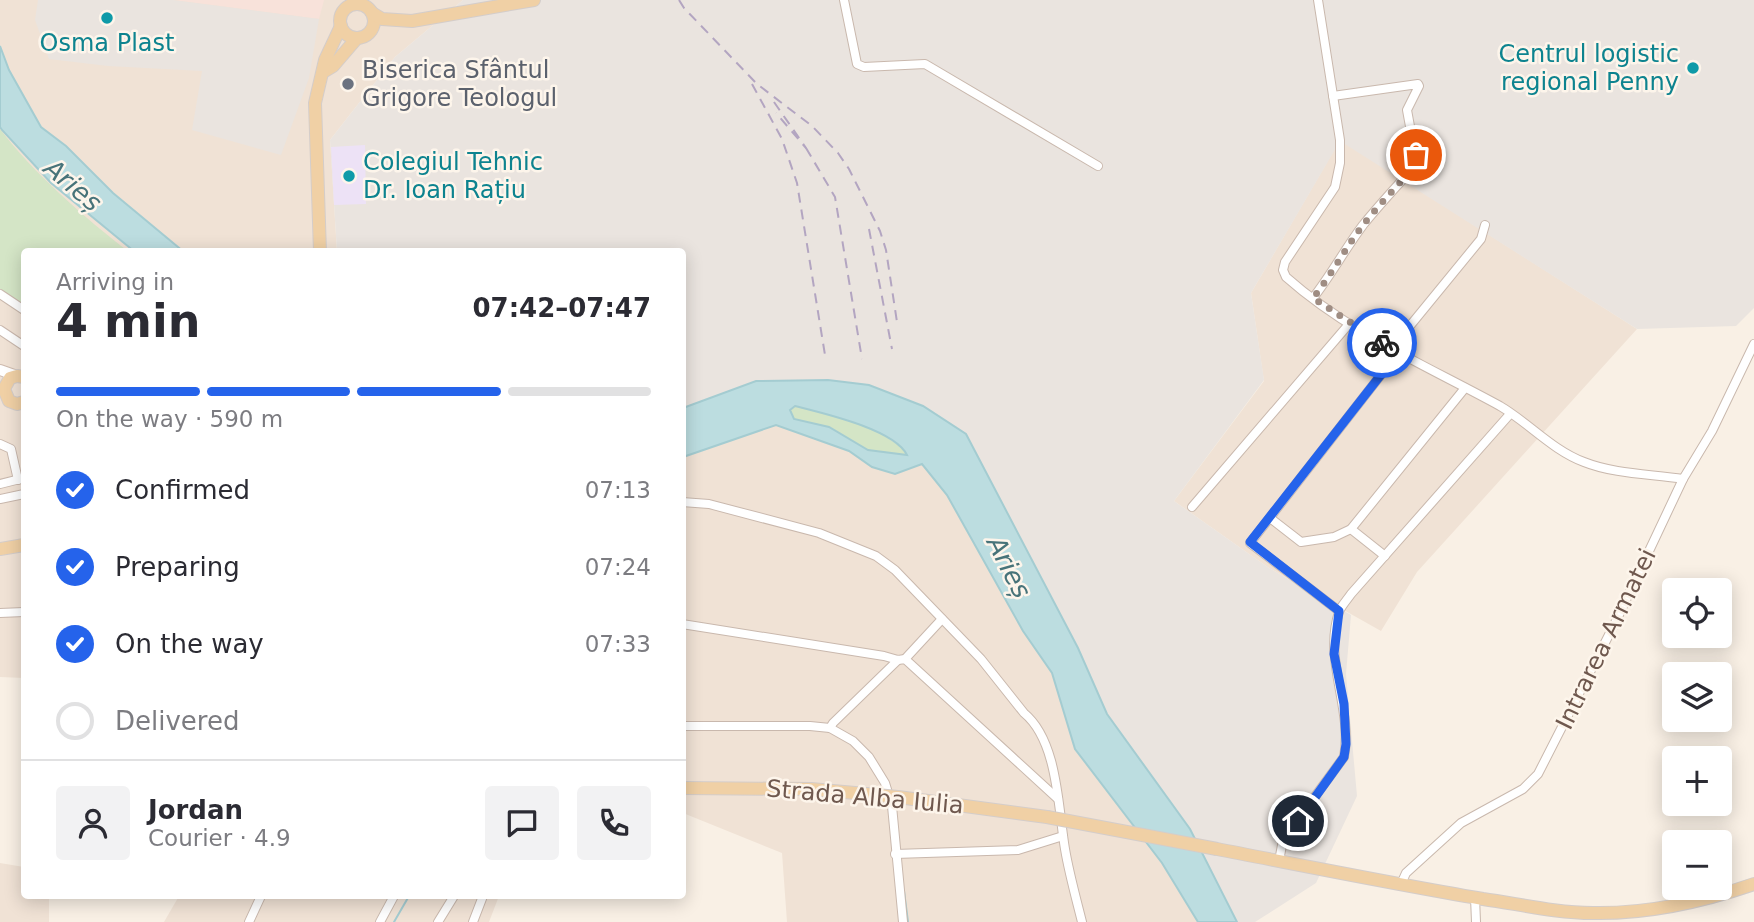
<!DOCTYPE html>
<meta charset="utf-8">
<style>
:root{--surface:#fff;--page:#f2f2f3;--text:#2b2b33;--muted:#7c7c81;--line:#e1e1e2;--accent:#2563eb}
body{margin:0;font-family:"DejaVu Sans",sans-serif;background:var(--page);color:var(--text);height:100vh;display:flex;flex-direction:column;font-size:26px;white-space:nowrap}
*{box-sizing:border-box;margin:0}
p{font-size:23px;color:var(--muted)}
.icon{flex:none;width:38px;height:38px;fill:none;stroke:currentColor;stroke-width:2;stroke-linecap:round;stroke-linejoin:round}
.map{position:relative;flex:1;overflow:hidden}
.side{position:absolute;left:21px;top:248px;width:665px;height:651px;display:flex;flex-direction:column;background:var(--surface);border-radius:7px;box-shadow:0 4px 18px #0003}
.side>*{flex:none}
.controls{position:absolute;left:1662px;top:578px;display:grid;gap:14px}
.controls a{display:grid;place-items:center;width:70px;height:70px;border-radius:7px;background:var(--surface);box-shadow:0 4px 18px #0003;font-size:35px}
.pin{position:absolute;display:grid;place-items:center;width:60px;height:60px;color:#fff;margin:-30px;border:4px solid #fff;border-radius:50%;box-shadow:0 2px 7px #0007}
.courier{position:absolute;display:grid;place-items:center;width:70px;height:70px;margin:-35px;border:5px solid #2563eb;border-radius:50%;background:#fff;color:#222;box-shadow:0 2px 9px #0007}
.summary em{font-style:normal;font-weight:800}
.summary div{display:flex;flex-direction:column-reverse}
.summary{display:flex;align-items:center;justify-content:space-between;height:119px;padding:0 35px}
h1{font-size:46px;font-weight:800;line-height:52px}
.bar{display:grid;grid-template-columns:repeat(4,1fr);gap:10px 7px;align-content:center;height:84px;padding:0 35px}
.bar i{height:9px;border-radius:5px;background:var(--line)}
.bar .selected{background:var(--accent)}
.bar p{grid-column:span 4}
.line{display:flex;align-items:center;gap:18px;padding:0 35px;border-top:2px solid var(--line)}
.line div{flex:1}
.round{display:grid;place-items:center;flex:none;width:74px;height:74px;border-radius:7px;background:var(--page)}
ol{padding:0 35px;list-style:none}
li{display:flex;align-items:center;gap:21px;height:77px}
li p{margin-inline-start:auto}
li .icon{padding:7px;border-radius:50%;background:var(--accent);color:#fff;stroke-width:4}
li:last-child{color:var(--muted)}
li i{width:38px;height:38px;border:4px solid var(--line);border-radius:50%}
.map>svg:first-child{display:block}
.residential{fill:#f0e2d5}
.commercial{fill:#f8e2da}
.industrial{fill:#eae4df}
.education{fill:#ede2f6}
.green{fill:#d4e5c6}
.water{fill:#bcdde0;stroke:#a4ccd1;stroke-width:2;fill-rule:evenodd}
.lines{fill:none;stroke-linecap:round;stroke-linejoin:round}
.stream{stroke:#a4ccd1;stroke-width:2}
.minor-casing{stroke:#c9b8ad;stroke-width:10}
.secondary-casing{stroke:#cebaae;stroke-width:12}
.primary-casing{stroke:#d4cdca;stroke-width:14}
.minor{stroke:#fff;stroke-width:8}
.secondary{stroke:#fff;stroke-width:10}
.primary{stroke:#f0d0a5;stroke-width:12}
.rail{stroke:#b3a5c1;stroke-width:2;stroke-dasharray:10 7;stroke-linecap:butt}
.primary-bridge-casing{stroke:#d4cdca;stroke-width:14;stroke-linecap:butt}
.primary-bridge{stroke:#f0d0a5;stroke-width:12}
.done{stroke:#9f8d83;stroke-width:7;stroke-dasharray:0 12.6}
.route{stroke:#2563eb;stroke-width:9}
.culture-dot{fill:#0f9aa8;stroke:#fdf5eb;stroke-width:2.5}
.worship-dot{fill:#6b7280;stroke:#fdf5eb;stroke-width:2.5}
.labels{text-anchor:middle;stroke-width:5;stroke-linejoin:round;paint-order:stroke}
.culture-label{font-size:24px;fill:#0d838f;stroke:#fdf5eb}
.worship-label{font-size:24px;fill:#5b616d;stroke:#fdf5eb;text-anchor:start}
.street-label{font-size:24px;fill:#6f584e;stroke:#fdf5eb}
.water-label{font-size:26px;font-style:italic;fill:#477379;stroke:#fdf5eb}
</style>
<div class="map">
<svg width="1754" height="922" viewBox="0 0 1754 922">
<rect width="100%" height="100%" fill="#f9f0e5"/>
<g class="residential">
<path d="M0 0H463L395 57 330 140 337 252H184L113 193 66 146 41 127 9 70 0 46Z"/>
<path d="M0 127 51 183 135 252H24V678L0 677Z"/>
<path d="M1340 140 1637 329 1417 572 1381 631 1269 568 1174 501 1264 381 1251 293Z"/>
<path d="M776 425 849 451 872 467 895 474 922 464 947 495 1023 631 1052 673 1075 749 1162 863 1198 922H787L782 853 683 813 682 457Z"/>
<path d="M0 863 24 867V896H49V922H0Z"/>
<path d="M179 896H499L489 922H164Z"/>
</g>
<path class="commercial" d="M173 0H324L319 19Z"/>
<g class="industrial">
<path d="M38 0H173L319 19 309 78 281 155 192 130 202 71 108 66 49 59 35 20Z"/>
<path d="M463 0H1754V308L1736 326 1637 329 1340 141 1251 293 1264 380 1174 501 1269 568 1351 615 1346 674 1357 796 1316 883 1255 922H1237L1190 829 1107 714 1078 648 966 434 923 406 869 385 828 380 756 381 683 408 682 252H337L330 140 395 57Z"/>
</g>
<path class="education" d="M365 145 366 204 334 205 331 147Z"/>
<g class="green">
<path d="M0 129C33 173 85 218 129 252H24V306L0 289Z"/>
<path d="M794 406C813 411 835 413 853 420 866 425 902 444 908 455L868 450 830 427 794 419 790 411Z"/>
</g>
<g class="water">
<path d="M0 46 9 70 41 127 66 146 113 193 184 252H135L51 183 2 130 0 127Z"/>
<path d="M828 380 869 385 923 406 966 434 1078 648 1107 714 1190 829 1237 922H1198L1162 863 1075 749 1052 673 1023 631 947 495 922 464 895 474 872 467 849 451 776 425 683 457V408L756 381ZM795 406C822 413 894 429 907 455L868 450 829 427 794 419 790 410Z"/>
</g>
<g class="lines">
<g class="stream">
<path d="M904 891 908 922"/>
<path d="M394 922 409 896"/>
</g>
<g class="minor-casing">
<g id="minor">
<path d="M844 0 857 64 864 67 925 64 1098 166"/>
<path d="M1318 0 1340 140V163L1335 187 1285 262 1283 270 1286 277C1349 333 1427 366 1500 406 1529 423 1552 450 1584 462 1614 474 1651 474 1683 479"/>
<path d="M0 294 24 310"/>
<path d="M1313 298C1331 275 1345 249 1363 225 1379 205 1397 186 1414 167L1416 159 1407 110 1419 86 1418 84 1333 96"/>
<path d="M0 330 24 346"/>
<path d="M1391 349 1481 239 1485 225"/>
<path d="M0 444 11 449 18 480"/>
<path d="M0 484 24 478"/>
<path d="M0 499 24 494"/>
<path d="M682 502 709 504 819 533 876 556 895 570 981 659 1024 713C1058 741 1058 808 1065 849 1069 873 1076 898 1082 922"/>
<path d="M1192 507 1349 324"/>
<path d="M1270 518 1301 542 1334 537 1351 529 1465 388"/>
<path d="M1351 529 1385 556"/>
<path d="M1339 611 1250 543 1398 353"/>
<path d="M0 613 24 612"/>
<path d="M682 624 884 656 898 660 905 659 1058 799"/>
<path d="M905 659 942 619"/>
<path d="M682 726H810L830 728 853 741 869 757 885 783 892 806 903 922"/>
<path d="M830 728 833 723 898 660"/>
<path d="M895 854 1018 850 1063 836"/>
<path d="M1279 861 1283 840 1344 757C1353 709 1323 660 1339 612 1341 606 1347 600 1351 594L1510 414"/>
<path d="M1401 884 1406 873 1461 823 1523 789 1538 774 1616 621 1683 479 1712 431 1754 344"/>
<path d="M1475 897 1476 922"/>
<path d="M249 922 261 896"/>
<path d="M380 922 394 896"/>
<path d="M438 922 454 896"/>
<path d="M473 922 483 896"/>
</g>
</g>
<g class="secondary-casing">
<path id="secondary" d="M0 370 17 376"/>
</g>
<g class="primary-casing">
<g id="primary">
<circle cx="357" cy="21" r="17"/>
<path d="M372 13 382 19 412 21 534 0"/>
<path d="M323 72 333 66 357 38"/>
<path d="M320 252 315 103 325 60 341 26"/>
<path d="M24 377 17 376 10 378 4 389 9 401 17 404 24 402"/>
<path d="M0 549 24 545"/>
<path d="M682 788 811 789 866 794"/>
<path d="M898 797 1047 817"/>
<path d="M1217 849C1305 866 1394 884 1483 899 1519 904 1556 913 1593 913 1649 914 1702 902 1754 884"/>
</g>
</g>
<use href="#minor" class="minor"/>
<use href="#secondary" class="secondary"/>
<use href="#primary" class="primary"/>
<g class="rail">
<path d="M679 0 684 8 757 84 812 126 838 153 849 169 880 231 886 250 897 322"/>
<path d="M752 84 782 139 797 183 825 355"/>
<path d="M774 102 806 148 776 113"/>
<path d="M806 148 835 197 862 359"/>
<path d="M869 229 892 349"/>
</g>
<g class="primary-bridge-casing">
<g id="primary-bridge">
<path d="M866 794 898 797"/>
<path d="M1047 817 1217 849"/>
</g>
</g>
<use href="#primary-bridge" class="primary-bridge"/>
</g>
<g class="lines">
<path class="done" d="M1382 343 1313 298C1331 275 1345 249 1363 225 1379 205 1397 186 1414 167L1416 155"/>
<path class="route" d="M1298 821 1344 757 1346 744 1344 704 1334 654 1339 611 1250 542 1398 353 1382 343"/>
</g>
<g class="culture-dot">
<circle cx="107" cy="18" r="7"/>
<circle cx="1693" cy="68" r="7"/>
<circle cx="349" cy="176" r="7"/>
</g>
<circle class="worship-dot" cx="348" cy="84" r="7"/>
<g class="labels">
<g class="culture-label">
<text x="107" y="51">Osma Plast</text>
<text x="1679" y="62" text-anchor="end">Centrul logistic<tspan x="1679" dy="28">regional Penny</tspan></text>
<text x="363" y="170" text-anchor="start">Colegiul Tehnic<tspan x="363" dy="28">Dr. Ioan Rațiu</tspan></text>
</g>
<g class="worship-label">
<text x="362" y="78">Biserica Sfântul<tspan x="362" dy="28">Grigore Teologul</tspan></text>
</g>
<g class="street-label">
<text transform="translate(1606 639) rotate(-64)" y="8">Intrarea Armatei</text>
<text transform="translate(865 797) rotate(5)" y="8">Strada Alba Iulia</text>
</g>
<g class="water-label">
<text transform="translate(73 185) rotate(40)" y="9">Arieș</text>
<text transform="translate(1009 567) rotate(63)" y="9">Arieș</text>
</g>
</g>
</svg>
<div class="controls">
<a><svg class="icon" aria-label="locate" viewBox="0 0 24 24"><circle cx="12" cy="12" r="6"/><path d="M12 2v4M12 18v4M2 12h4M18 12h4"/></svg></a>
<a><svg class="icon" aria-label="layers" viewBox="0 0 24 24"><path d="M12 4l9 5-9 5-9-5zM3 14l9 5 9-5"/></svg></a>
<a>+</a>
<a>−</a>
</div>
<div class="pin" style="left:1416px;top:155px;background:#ea580c"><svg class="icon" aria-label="bag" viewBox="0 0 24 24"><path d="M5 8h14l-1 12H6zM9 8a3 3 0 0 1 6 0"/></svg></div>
<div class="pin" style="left:1298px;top:821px;background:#1f2937"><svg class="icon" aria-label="home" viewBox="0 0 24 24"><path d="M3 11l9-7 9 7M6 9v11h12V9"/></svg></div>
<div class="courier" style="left:1382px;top:343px"><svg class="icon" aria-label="bike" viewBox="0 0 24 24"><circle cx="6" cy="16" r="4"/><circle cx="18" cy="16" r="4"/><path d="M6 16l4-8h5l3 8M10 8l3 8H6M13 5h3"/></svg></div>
<section class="side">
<div class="summary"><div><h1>4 min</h1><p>Arriving in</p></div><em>07:42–07:47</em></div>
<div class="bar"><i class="selected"></i><i class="selected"></i><i class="selected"></i><i></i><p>On the way · 590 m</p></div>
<ol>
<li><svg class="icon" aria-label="check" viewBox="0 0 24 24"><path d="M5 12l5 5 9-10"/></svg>Confirmed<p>07:13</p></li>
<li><svg class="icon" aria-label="check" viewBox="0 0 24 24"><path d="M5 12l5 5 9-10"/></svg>Preparing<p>07:24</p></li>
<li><svg class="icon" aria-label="check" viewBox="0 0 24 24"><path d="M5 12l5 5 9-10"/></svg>On the way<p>07:33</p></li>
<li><i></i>Delivered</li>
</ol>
<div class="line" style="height:126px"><a class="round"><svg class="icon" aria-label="person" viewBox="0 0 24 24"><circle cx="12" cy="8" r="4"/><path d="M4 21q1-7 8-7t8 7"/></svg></a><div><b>Jordan</b><p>Courier · 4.9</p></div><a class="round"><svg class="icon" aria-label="chat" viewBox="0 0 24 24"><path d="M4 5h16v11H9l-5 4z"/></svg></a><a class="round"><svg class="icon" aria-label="phone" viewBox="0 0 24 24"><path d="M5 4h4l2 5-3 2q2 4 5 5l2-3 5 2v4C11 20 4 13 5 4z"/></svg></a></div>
</section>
</div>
